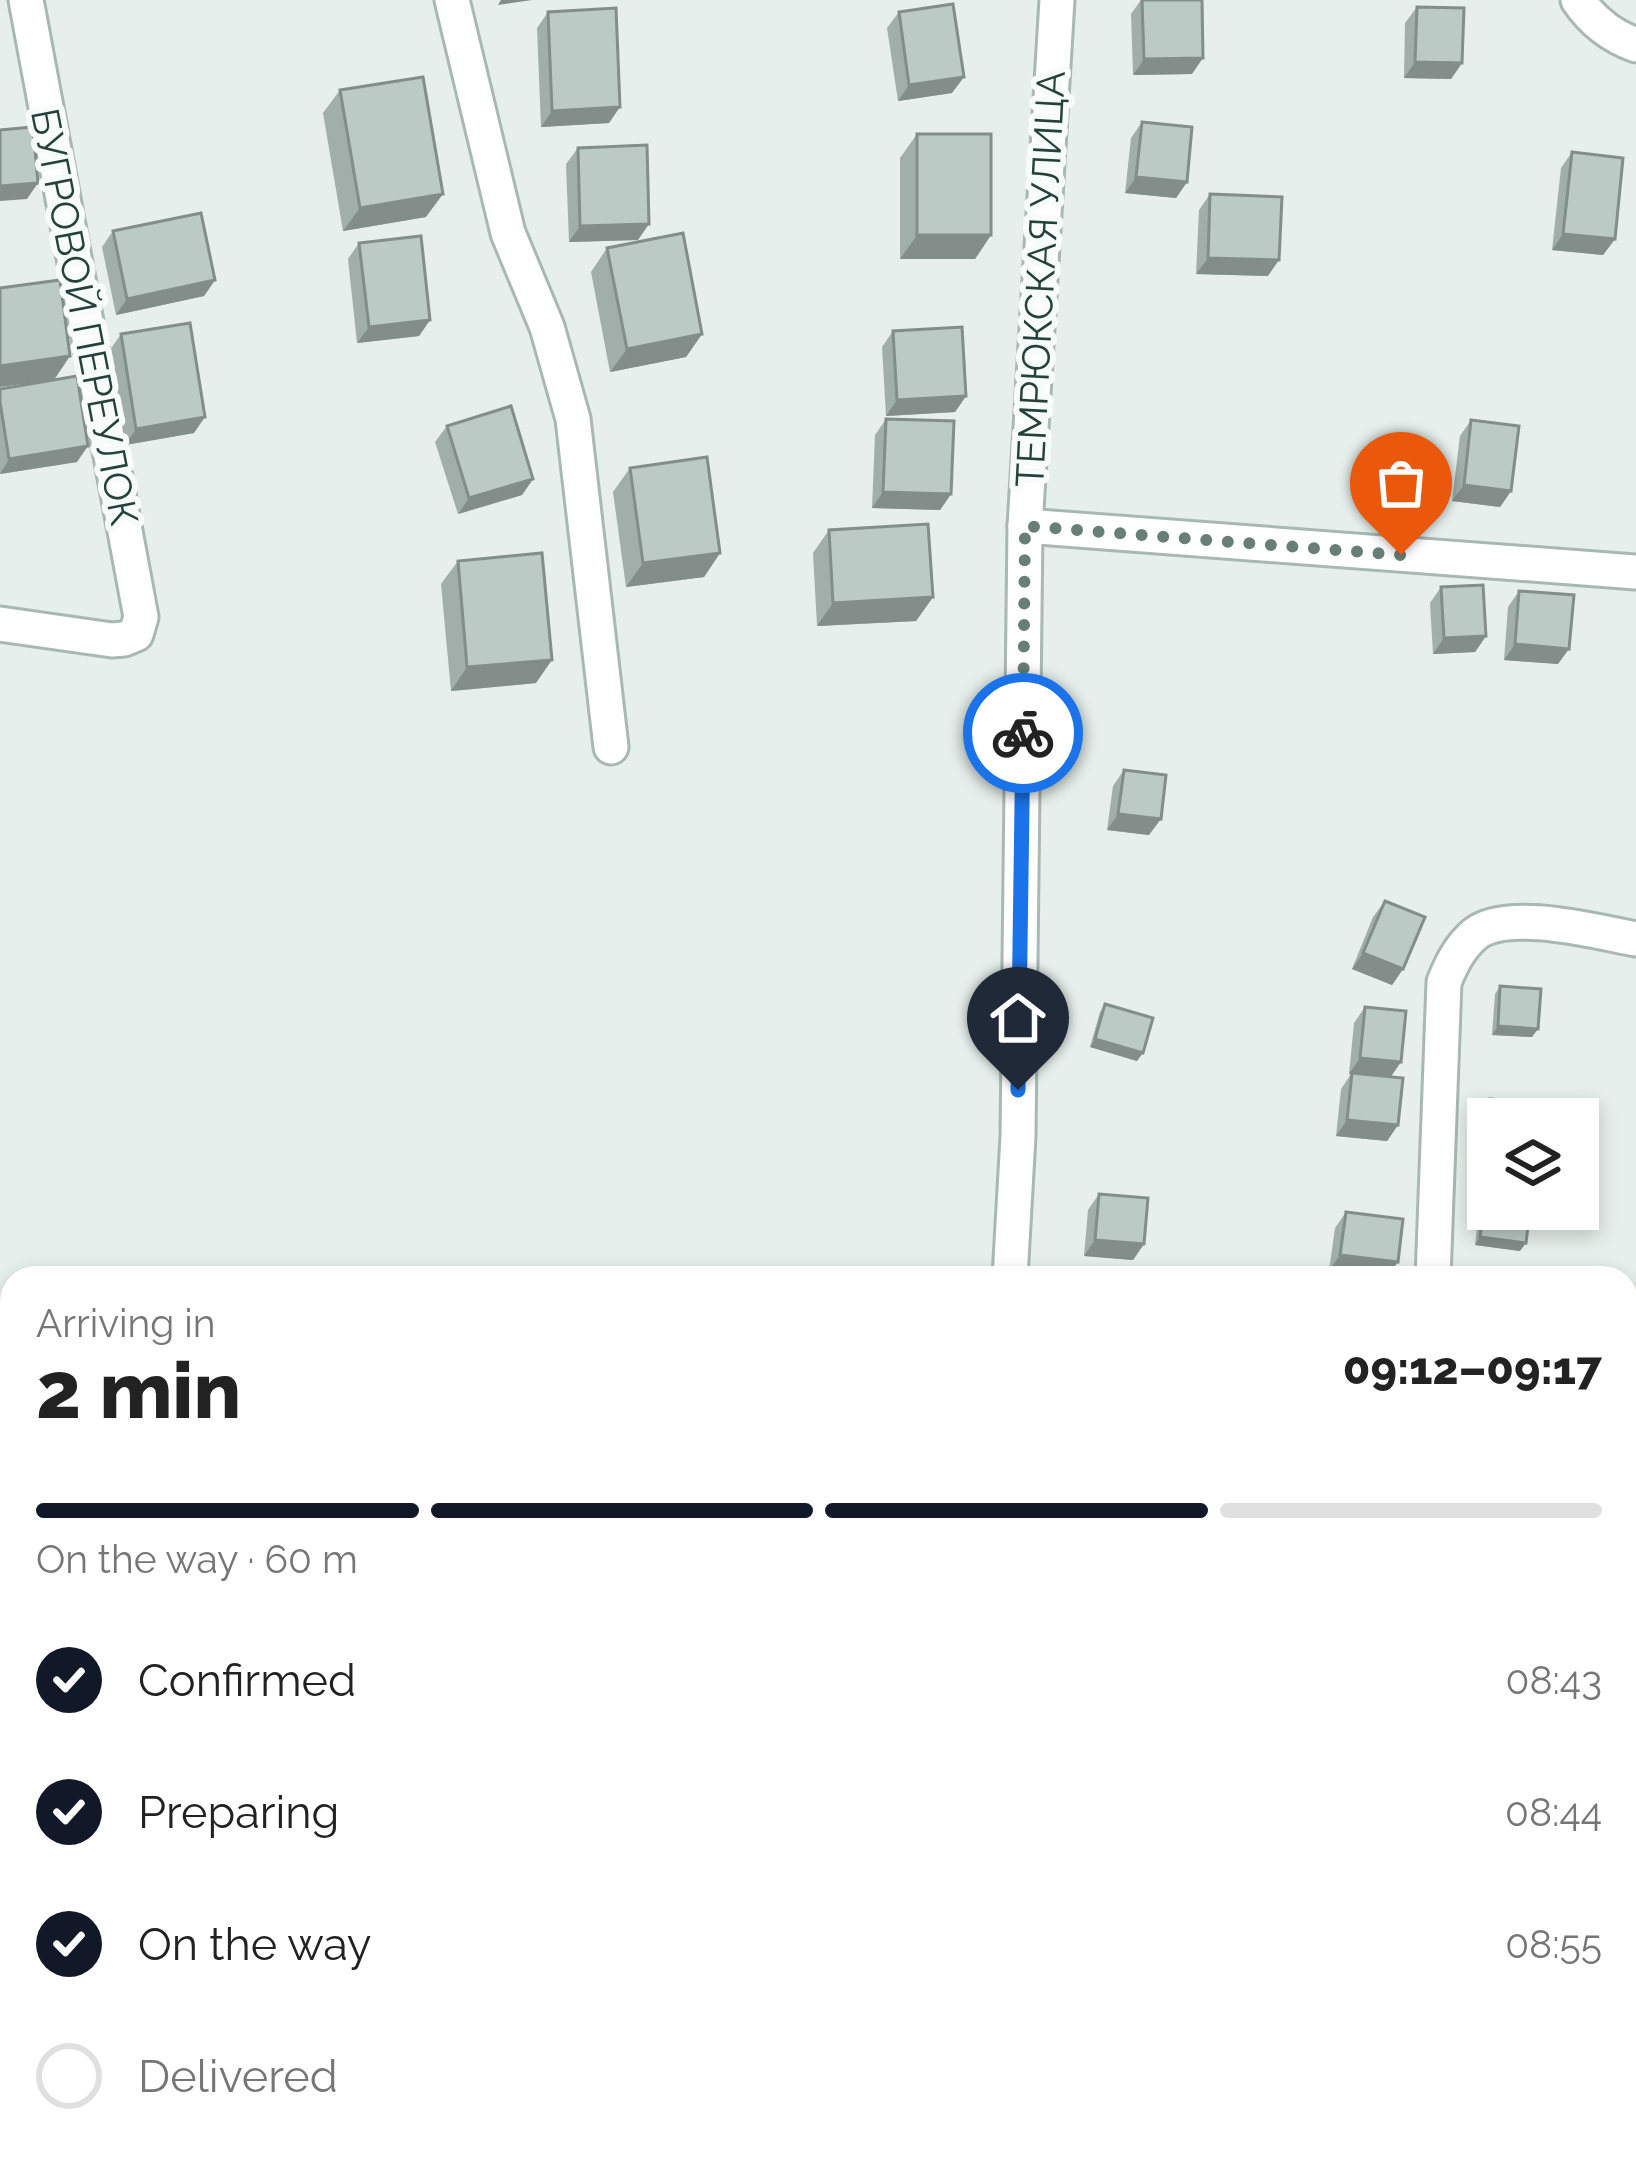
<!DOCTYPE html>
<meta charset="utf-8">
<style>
:root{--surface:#fff;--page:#f2f2f2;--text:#222;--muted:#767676;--line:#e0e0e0;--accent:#111827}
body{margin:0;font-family:Raleway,sans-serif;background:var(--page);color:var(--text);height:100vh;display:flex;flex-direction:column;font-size:45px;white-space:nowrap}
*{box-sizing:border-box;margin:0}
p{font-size:39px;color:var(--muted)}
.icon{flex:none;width:66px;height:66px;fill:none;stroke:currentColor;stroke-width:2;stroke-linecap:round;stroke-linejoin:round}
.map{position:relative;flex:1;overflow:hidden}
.sheet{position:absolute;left:0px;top:1266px;width:1638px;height:903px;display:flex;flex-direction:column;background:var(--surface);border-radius:36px 36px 0 0;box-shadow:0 6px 18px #0003}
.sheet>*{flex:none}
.buttons{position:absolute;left:1467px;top:1098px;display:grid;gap:24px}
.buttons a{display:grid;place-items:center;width:132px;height:132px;border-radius:0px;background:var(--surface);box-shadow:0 6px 18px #0003;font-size:60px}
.pin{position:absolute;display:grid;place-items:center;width:102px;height:102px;color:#fff;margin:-123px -51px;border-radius:50% 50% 50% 0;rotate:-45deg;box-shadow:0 0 12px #0007}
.pin .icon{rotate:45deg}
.courier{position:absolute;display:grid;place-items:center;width:120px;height:120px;margin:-60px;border:9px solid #1a73e8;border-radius:50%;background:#fff;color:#222;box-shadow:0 3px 15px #0007}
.summary em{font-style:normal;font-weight:800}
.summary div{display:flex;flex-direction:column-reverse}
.summary{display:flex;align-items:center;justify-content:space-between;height:204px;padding:0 36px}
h1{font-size:78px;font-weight:800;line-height:90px}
.bar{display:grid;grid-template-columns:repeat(4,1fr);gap:18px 12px;align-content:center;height:144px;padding:0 36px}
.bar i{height:15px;border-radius:9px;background:var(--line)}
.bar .current{background:var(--accent)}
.bar p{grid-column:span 4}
ol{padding:0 36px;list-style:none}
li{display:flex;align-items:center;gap:36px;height:132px}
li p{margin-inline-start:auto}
li .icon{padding:12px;border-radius:50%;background:var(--accent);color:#fff;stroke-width:4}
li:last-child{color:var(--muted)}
li i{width:66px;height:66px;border:6px solid var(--line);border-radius:50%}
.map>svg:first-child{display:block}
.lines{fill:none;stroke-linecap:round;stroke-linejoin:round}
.street-casing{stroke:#a8b8b2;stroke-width:39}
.street{stroke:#fff;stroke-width:33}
.wall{fill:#a1aea9}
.shaded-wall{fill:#838d89}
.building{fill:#bbcac4;stroke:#838d89;stroke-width:3}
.done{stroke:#687f78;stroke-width:12;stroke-dasharray:0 21.6}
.route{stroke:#1a73e8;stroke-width:15}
.labels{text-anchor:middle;stroke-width:12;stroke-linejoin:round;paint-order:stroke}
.street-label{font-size:39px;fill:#24423a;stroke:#f7fbf9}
</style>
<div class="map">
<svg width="1636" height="2167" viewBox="0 0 1636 2167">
<rect width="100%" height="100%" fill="#e6efeb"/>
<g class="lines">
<g class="street-casing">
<g id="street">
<path d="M452 0 508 233 547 327 573 419 611 747"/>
<path d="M1578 0C1593 22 1611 36 1636 45"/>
<path d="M1025 526 1636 572"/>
<path d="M0 624 112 640 124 639 136 634 141 617 26 0"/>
<path d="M1010 1278 1018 1136 1025 526 1057 0"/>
<path d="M1433 1278 1444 982C1452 963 1459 948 1475 934 1508 908 1597 932 1636 939"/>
<path d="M1626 1669H1636"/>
<path d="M0 2152H12"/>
<path d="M426 2157 633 2162 686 2167"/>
<path d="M972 2157 973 2167"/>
<path d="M138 2167 139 2157"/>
<path d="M896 2167 897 2157"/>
</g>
</g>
<use href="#street" class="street"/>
</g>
<g class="wall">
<path d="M1141 0H1202L1192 74 1133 75 1131 14Z"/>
<path d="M1417 7 1462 63 1451 79 1404 78 1405 23Z"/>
<path d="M548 12 609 123 541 127 537 28Z"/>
<path d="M899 12 952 93 898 101 887 28Z"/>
<path d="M340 90 426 217 343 231 323 113Z"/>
<path d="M1142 122 1187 182 1176 198 1125 193 1131 138Z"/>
<path d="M917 134 991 235 975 259H900V158Z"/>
<path d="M578 148 638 240 569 242 566 164Z"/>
<path d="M1572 152 1615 239 1603 255 1552 250 1561 168Z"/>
<path d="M1210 194 1268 276 1196 274 1199 210Z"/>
<path d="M113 231 215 280 204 296 116 315 102 247Z"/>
<path d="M359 243 430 320 419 336 357 343 348 259Z"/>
<path d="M607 248 702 334 686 357 610 372 591 272Z"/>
<path d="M893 331 966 396 955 412 886 416 882 347Z"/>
<path d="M121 334 194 433 125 445 110 350Z"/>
<path d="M0 389 77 462 0 474Z"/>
<path d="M886 419 951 494 940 510 872 508 875 435Z"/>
<path d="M1471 420 1511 491 1500 507 1452 501 1460 436Z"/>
<path d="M447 426 533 479 522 495 458 514 435 442Z"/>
<path d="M630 468 720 553 704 577 626 587 613 492Z"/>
<path d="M829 530 933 597 916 621 817 626 813 553Z"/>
<path d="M458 561 536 683 451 691 441 584Z"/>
<path d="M1441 587 1486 636 1475 652 1433 654 1430 603Z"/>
<path d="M1519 591 1558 664 1504 660 1508 607Z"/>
<path d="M1124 770 1149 835 1107 830 1113 786Z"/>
<path d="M1385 901 1403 969 1392 985 1352 969 1373 917Z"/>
<path d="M1500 986 1532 1037 1492 1035 1495 994Z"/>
<path d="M1105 1004 1137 1061 1090 1047 1100 1012Z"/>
<path d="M1365 1007 1391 1076 1398 1125 1387 1141 1336 1136 1341 1089 1351 1074H1349L1354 1023Z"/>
<path d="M1490 1099 1488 1147 1481 1146 1484 1107Z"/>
<path d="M1099 1194 1144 1244 1133 1260 1084 1256 1088 1210Z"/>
<path d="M1485 1202 1520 1251 1475 1245 1479 1210Z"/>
<path d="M1346 1212 1386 1278 1329 1271 1335 1228Z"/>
</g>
<g class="shaded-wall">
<path d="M501 0H532L498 5Z"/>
<path d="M1203 58 1192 74 1133 75 1144 59Z"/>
<path d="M1415 62 1462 63 1451 79 1404 78Z"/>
<path d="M964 77 952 93 898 101 909 85Z"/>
<path d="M620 107 609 123 541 127 552 111Z"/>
<path d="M1136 177 1187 182 1176 198 1125 193Z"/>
<path d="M38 183 27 199 0 201V186Z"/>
<path d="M443 194 426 217 343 231 360 208Z"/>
<path d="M649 224 638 240 569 242 580 226Z"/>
<path d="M1563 234 1615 239 1603 255 1552 250Z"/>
<path d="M917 235H991L975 259H900Z"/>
<path d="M1208 258 1279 260 1268 276 1196 274Z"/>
<path d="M215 280 204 296 116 315 127 299Z"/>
<path d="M430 320 419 336 357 343 369 327Z"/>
<path d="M702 334 686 357 610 372 627 349Z"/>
<path d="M70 356 54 380 0 387V366Z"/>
<path d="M966 396 955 412 886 416 897 400Z"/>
<path d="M205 417 194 433 125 445 136 429Z"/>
<path d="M88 446 77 462 0 474 9 459Z"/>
<path d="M533 479 522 495 458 514 469 498Z"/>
<path d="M1464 485 1511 491 1500 507 1452 501Z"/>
<path d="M883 492 951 494 940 510 872 508Z"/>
<path d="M720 553 704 577 626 587 643 563Z"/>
<path d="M933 597 916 621 817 626 833 603Z"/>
<path d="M1486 636 1475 652 1433 654 1444 638Z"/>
<path d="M1515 644 1569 649 1558 664 1504 660Z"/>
<path d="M552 660 536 683 451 691 467 667Z"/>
<path d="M1118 814 1161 819 1149 835 1107 830Z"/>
<path d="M1363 953 1403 969 1392 985 1352 969Z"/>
<path d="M1498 1026 1538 1029 1532 1037 1492 1035Z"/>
<path d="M1095 1039 1143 1053 1137 1061 1090 1047Z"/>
<path d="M1360 1058 1401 1062 1390 1078 1349 1074Z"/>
<path d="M1347 1120 1398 1125 1387 1141 1336 1136Z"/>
<path d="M1480 1237 1526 1243 1520 1251 1475 1245Z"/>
<path d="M1095 1240 1144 1244 1133 1260 1084 1256Z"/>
<path d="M1340 1255 1398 1262 1386 1278 1329 1271Z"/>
<rect x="0" y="1755" width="12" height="8"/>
<rect x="0" y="2074" width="12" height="8"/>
</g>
<g class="building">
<path d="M1142 0H1202L1203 58 1144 59Z"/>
<path d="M953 4 964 77 909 85 899 12Z"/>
<path d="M1417 7 1464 8 1462 63 1415 62Z"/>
<path d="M616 8 620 107 552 111 548 12Z"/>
<path d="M423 77 443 194 360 208 340 90Z"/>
<path d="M1142 122 1192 127 1187 182 1136 177Z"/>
<path d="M33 127 38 183 0 186V130Z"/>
<rect x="917" y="134" width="74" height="101"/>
<path d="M647 145 649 224 580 226 578 148Z"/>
<path d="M1572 152 1623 158 1615 239 1563 234Z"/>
<path d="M1210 194 1282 197 1279 260 1208 258Z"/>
<path d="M201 213 215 280 127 299 113 231Z"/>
<path d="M683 233 702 334 627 349 607 248Z"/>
<path d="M421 236 430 320 369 327 359 243Z"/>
<path d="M60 280 70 356 0 366V288Z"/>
<path d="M190 323 205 417 136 429 121 334Z"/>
<path d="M962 327 966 396 897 400 893 331Z"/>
<path d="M77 376 88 446 9 459 0 402V389Z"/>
<path d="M511 406 533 479 469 498 447 426Z"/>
<path d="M886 419 954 421 951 494 883 492Z"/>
<path d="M1471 420 1519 426 1511 491 1464 485Z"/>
<path d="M707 457 720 553 643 563 630 468Z"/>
<path d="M928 524 933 597 833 603 829 530Z"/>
<path d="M542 553 552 660 467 667 458 561Z"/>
<path d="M1483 585 1486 636 1444 638 1441 587Z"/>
<path d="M1519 591 1574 595 1569 649 1515 644Z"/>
<path d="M1124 770 1166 775 1161 819 1118 814Z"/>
<path d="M1385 901 1425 917 1403 969 1363 953Z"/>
<path d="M1500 986 1541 989 1538 1029 1498 1026Z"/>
<path d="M1105 1004 1153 1018 1143 1053 1095 1039Z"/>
<path d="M1365 1007 1406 1011 1401 1062 1360 1058Z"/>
<path d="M1352 1073 1403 1078 1398 1125 1347 1120Z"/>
<path d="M1490 1099 1533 1103 1532 1119H1488Z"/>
<path d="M1099 1194 1148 1198 1144 1244 1095 1240Z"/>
<path d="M1485 1202H1488V1209H1530L1526 1243 1480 1237Z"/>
<path d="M1346 1212 1403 1219 1398 1262 1340 1255Z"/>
<path d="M12 1718V1755H0V1719Z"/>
<rect x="0" y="2036" width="12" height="38"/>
</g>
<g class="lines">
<path class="done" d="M1023 733 1025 526 1401 555"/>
<path class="route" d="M1018 1090 1023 733"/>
</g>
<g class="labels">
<g class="street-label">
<text transform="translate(1040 279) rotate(-87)" y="14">ТЕМРЮКСКАЯ УЛИЦА</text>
<text transform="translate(85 317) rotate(79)" y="14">БУГРОВОЙ ПЕРЕУЛОК</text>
</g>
</g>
</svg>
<div class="buttons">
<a><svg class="icon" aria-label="layers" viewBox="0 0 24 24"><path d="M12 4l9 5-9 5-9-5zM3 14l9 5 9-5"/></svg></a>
</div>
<div class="pin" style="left:1401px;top:555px;background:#ea580c"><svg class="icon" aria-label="bag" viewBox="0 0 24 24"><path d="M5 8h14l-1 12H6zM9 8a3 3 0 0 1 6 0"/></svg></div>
<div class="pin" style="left:1018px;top:1090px;background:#1f2937"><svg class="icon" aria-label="home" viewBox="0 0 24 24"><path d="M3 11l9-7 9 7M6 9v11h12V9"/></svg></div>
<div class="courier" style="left:1023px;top:733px"><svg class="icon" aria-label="bike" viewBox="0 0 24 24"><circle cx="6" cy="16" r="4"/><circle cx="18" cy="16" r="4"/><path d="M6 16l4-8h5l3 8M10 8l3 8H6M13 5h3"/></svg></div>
<section class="sheet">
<div class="summary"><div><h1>2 min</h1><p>Arriving in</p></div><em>09:12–09:17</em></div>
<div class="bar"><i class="current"></i><i class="current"></i><i class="current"></i><i></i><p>On the way · 60 m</p></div>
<ol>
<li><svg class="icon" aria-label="check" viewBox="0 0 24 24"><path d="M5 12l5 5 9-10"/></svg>Confirmed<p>08:43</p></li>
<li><svg class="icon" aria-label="check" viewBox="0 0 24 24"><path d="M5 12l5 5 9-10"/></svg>Preparing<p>08:44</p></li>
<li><svg class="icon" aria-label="check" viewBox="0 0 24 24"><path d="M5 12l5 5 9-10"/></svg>On the way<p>08:55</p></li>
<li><i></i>Delivered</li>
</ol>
</section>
</div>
